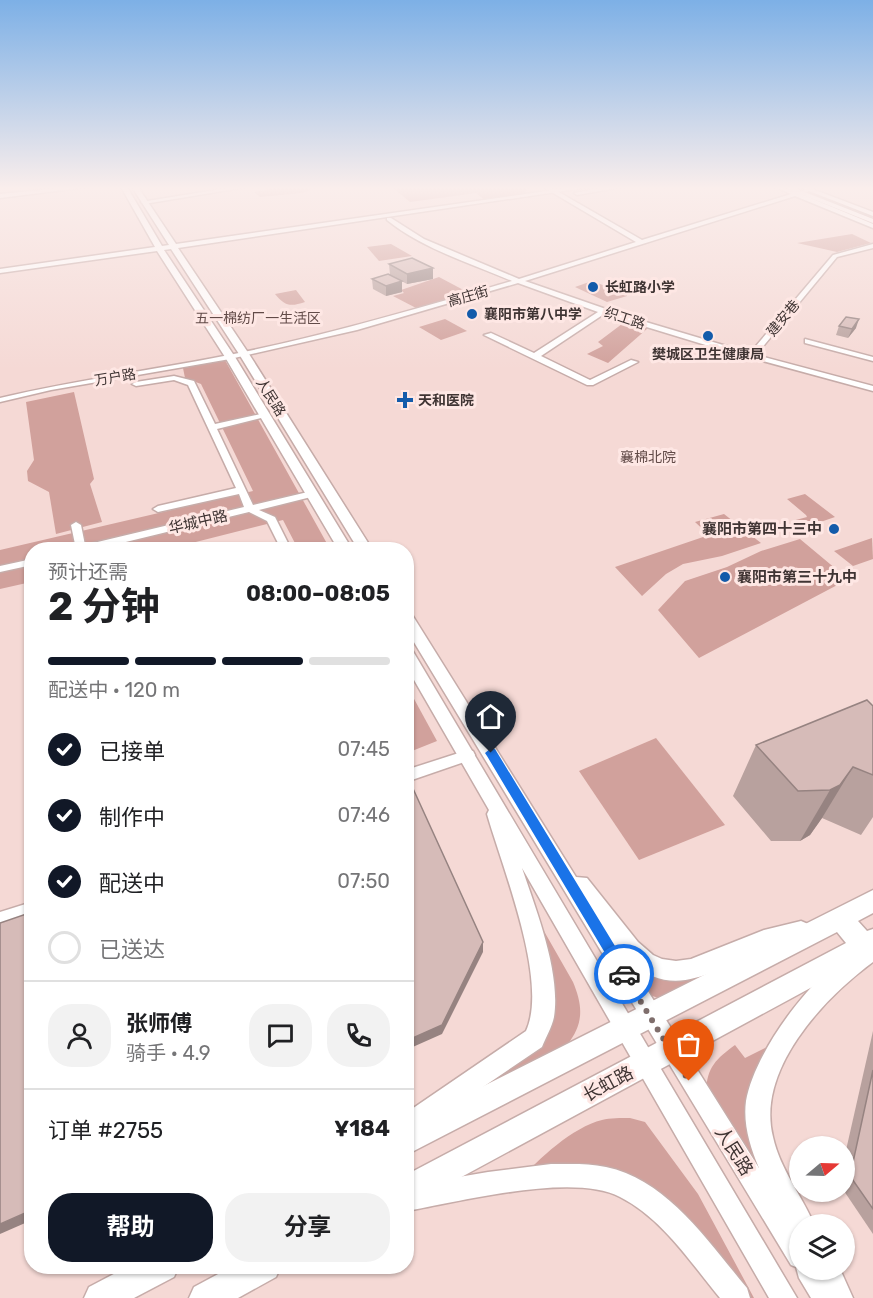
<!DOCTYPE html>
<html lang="zh">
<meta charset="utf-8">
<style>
:root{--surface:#fff;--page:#f2f2f2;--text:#202124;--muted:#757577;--line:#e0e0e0;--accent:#111827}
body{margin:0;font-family:Rubik,"Noto Sans SC",sans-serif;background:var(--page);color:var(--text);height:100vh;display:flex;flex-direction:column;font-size:22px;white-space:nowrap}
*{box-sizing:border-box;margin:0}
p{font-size:20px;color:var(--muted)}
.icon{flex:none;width:33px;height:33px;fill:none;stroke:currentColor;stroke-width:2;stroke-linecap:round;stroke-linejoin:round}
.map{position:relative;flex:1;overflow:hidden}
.panel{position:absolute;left:24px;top:542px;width:390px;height:732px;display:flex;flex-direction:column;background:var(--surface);border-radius:24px;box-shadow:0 2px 4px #0004}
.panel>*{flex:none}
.needle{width:39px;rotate:71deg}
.fabs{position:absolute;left:789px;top:1136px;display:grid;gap:12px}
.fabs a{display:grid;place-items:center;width:66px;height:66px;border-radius:50%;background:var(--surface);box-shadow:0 2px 4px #0004;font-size:30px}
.pin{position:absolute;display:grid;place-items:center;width:51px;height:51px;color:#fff;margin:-62px -26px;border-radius:50% 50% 50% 0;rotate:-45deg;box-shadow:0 0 6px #0007}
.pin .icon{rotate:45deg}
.courier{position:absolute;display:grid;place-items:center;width:60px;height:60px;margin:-30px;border:4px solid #1a73e8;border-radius:50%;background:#fff;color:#222;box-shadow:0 2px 8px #0007}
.overview em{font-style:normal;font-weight:700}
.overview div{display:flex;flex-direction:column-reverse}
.overview{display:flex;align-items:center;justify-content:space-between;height:102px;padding:0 24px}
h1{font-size:39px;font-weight:700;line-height:45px}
.bar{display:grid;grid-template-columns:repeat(4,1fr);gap:9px 6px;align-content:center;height:72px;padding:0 24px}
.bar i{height:8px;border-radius:4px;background:var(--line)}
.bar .active{background:var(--accent)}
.bar p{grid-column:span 4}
.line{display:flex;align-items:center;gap:15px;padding:0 24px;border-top:2px solid var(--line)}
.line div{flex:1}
.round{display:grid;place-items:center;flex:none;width:63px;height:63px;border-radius:24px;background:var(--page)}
ol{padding:0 24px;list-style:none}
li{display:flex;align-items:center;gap:18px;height:66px}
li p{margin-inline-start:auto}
li .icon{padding:6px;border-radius:50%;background:var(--accent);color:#fff;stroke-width:4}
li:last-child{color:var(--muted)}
li i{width:33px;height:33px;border:3px solid var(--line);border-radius:50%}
.button{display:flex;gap:12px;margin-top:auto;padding:12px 24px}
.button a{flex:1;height:69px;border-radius:24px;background:var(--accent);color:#fff;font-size:24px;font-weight:700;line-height:69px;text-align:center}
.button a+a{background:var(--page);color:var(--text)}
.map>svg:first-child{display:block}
.green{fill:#d1a19c}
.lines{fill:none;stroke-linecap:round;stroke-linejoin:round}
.minor-casing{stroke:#c6aca9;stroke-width:3}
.major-casing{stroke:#c6aca9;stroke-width:3}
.highway-casing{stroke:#c6aca9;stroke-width:3}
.minor{fill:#fff;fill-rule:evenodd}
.major{fill:#fff;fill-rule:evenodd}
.highway{fill:#fff;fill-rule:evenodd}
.wall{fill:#b8a19e}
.shaded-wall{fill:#968381}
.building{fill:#d6bbb8;stroke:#968381;stroke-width:1.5}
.route{fill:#1a73e8}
.done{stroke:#7f6e6c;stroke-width:6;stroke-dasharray:0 10.8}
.poi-dot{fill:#135baa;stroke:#fee7e4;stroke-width:2}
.labels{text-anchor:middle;stroke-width:6;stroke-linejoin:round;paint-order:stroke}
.far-poi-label{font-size:14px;font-weight:bold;fill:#3f3433;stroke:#fee7e4;text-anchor:start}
.far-street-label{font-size:14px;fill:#3f3433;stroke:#fee7e4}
.far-neighbourhood-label{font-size:14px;fill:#624b48;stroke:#fee7e4}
.street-label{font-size:15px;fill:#3f3433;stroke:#fee7e4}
.poi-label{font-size:15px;font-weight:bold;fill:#3f3433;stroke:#fee7e4;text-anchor:end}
.near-street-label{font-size:18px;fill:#3f3433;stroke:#fee7e4}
</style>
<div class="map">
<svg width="873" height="1298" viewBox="0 0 873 1298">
<rect width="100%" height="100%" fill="#f5d9d5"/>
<g class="green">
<path d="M280 187H309L311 190 301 193 260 197 254 192Z"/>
<path d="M392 187H524L527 189 524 196 486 201 476 193 410 202Z"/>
<path d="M852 234 871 243 837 252 797 243Z"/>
<path d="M391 244 412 256 379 261 367 247Z"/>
<path d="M439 277 471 294 418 309 393 296 404 293 401 290Z"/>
<path d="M592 281 627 294V296L607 302 575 287Z"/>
<path d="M296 290 305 302C290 307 285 306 275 294Z"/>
<path d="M445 319 467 331 441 340 419 327Z"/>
<path d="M626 321 648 328 608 363 587 354 603 346 598 342Z"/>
<path d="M225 360 330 549H298L283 520 168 549H32L31 582 0 589V550L253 491 201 384 185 378 183 368Z"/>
<path d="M74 392 94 479 90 484 102 522 56 534 49 492 28 481 27 471 34 460 26 402Z"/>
<path d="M805 494 835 517 800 529 792 521 807 517 806 515 787 499Z"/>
<path d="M724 514 761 543 722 556 683 564 666 574 642 596 615 567 709 535 695 522Z"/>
<path d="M872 538 873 559 853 566 834 551Z"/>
<path d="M800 539 836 569 830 571 843 582 699 658 658 610 685 581 727 567 761 551Z"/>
<path d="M407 686 437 741 407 753H406Z"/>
<path d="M656 738 725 825 639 860 579 771Z"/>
<path d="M516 882 573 982C583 1006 584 1024 567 1045L407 1128 544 1017Z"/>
<path d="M614 940 632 950 693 971 706 988 668 1001 646 994Z"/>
<path d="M785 1038 768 1067 760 1180 706 1092C707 1067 716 1059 735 1045L745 1058Z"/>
<path d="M630 1118 645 1122 698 1194 754 1298H737L626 1185 519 1181C538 1159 573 1127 602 1120 610 1118 621 1118 630 1118Z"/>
</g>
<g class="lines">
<g class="minor-casing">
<g id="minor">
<path d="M71 187H88L0 198V194Z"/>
<path d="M234 187H247L144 204 141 202Z"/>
<path d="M543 187H550L642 240 791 194 775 187C788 187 792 194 805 190L800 187H807L873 212V216L809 191 801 194 873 224V228L795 196 525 281 629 317 750 353 833 255 873 244V248L837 257 756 355 873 386V391L722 350 604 314 541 356 590 380 631 360 638 362 593 385H587L484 335 491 333 534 353 598 312 518 283 357 330 230 359 51 390 0 402V398C76 380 153 370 229 355 325 336 419 308 512 281 470 263 423 249 387 220V218H391L424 239 519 279 636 242Z"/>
<path d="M805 339 873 357V361L805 343Z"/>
<path d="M174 376 194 381 215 424 265 413 269 416 217 429 253 505 312 491 317 494 315 496 259 510 275 517 291 549H281L267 521 249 512 97 549H76L71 525 76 522 81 525 85 545 244 507 239 494 158 512 153 509 158 506 236 488 188 385 174 380 136 386 132 384 136 382Z"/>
<path d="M32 559V565L0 572V566Z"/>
<path d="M468 750 473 751 475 755 473 759 406 782V770Z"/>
<path d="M32 902V917L0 928V912Z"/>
</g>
</g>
<g class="major-casing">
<g id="major">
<path d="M121 187H127L162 246 169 245 132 187H138L176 244 574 187H590L178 248 249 354 372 549H358L239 354 171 249 164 250 235 357 352 549H338L225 357 157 251 0 273V269L155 247Z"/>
<path d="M606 187H622L577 195 574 193Z"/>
<path d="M783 187H792L873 219V223Z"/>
<path d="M406 611 411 613 576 877 587 878 638 942 653 955 662 959 676 961 691 959 764 930 801 921 808 924 811 931 808 938C792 944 774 945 758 951 712 971 674 1001 629 961L759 1168C750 1147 743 1124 746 1101 755 1048 822 960 873 940V962C823 999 756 1070 773 1137 780 1169 801 1194 814 1224H800V1269H840L853 1298H811L799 1278 796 1267 791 1265 406 629Z"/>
<path d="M406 647 411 648 797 1298H769L522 868C536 910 561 972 554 1017 552 1027 546 1037 542 1047L406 1139V1113L526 1031C549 981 502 867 487 814L489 810 406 666Z"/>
<path d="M551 1164C570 1164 588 1163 606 1167 668 1180 709 1243 747 1288L750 1298H720C691 1263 662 1218 620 1197 573 1172 459 1202 406 1211V1186L488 1172Z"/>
</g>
</g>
<g class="highway-casing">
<g id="highway">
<path d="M873 890V913L858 921 867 931 873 929V954L406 1207V1175L846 943 837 932 406 1155V1125Z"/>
<path d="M129 1266H179L174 1277 134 1298H84L89 1287Z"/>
<path d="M233 1266H281L276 1277 238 1298H189L194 1287Z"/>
</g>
</g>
<use href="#minor" class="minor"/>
<use href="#major" class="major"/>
<use href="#highway" class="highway"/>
</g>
<g class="wall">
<path d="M389 264 433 279 407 284 390 275Z"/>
<path d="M372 279 402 292 386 296 373 289Z"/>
<path d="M839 326 856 328 848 338 836 335Z"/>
<path d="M873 706V817L861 835 822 818 810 835 800 841H771L733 796 756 745Z"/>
<path d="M873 1031V1234L844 1191V1159Z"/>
</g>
<g class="shaded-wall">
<path d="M433 268V279L407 284V274Z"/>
<path d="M402 281V292L386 296V286Z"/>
<path d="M859 319 856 328 848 338 852 329Z"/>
<path d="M853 767 822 818 810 835 800 841 830 790Z"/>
<path d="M483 942V952L442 1034 406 1050V1041Z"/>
<path d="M32 1210V1220L0 1234V1224Z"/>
</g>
<g class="building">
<path d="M412 258 433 268 407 274 389 264Z"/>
<path d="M388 274 402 281 386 286 372 279Z"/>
<path d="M846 317 859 319 852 329 839 326Z"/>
<path d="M867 700 873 706V775L853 767 840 785 830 790 798 791 756 745Z"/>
<path d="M410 782 483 942 442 1025 406 1041V783Z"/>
<path d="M32 912V1210L0 1224V923Z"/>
<path d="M873 1070V1209L850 1176Z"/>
</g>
<linearGradient id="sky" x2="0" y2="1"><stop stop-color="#7db0e6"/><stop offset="0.51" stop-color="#faeeec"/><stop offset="1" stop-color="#faeeec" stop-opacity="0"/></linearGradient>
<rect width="873" height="369" fill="url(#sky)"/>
<path class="route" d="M491 748 495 749 629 969 631 974 629 978 624 980 620 978 487 756 485 753Z"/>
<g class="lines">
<path class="done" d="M624 974 689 1081"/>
</g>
<g class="poi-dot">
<circle cx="593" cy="287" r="6"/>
<circle cx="472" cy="314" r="6"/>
<circle cx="708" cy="336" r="6"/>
<path d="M402 391h6v6h6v6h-6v6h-6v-6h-6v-6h6z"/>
<circle cx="834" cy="529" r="6"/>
<circle cx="725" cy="577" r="6"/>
</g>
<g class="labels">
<g class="far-poi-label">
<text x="605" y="292">长虹路小学</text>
<text x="484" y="319">襄阳市第八中学</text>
<text x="708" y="359" text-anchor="middle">樊城区卫生健康局</text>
<text x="418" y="405">天和医院</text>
</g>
<g class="far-street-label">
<text transform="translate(468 296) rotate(-16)" y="5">高庄街</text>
<text transform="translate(625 318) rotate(18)" y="5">织工路</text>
<text transform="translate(783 318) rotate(-50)" y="5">建安巷</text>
<text transform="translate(115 377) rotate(-10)" y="5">万户路</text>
<text transform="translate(271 397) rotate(58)" y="5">人民路</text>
</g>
<g class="far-neighbourhood-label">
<text x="258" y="323">五一棉纺厂一生活区</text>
<text x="648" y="462">襄棉北院</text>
</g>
<g class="street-label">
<text transform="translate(198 522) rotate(-13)" y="5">华城中路</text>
</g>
<g class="poi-label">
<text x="822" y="534">襄阳市第四十三中</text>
<text x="737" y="582" text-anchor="start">襄阳市第三十九中</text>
</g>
<g class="near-street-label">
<text transform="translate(608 1084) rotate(-28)" y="6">长虹路</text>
<text transform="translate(734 1151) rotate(58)" y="6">人民路</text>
</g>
</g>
</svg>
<div class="fabs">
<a><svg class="needle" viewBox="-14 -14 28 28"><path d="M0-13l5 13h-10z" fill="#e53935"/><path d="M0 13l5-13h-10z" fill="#757577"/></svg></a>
<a><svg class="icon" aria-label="layers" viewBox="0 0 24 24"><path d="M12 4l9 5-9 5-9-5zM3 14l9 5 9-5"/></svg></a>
</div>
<div class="pin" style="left:689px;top:1081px;background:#ea580c"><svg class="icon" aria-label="bag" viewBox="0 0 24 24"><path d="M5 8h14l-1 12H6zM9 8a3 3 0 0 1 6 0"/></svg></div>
<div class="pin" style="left:491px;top:753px;background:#1f2937"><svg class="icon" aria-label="home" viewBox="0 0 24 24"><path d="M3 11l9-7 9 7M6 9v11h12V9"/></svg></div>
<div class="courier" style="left:624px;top:974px"><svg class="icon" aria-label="car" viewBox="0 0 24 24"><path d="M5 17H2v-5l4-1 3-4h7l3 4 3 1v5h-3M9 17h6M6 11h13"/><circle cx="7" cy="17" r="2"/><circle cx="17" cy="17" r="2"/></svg></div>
<section class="panel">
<div class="overview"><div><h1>2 分钟</h1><p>预计还需</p></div><em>08:00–08:05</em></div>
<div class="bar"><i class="active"></i><i class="active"></i><i class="active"></i><i></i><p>配送中 · 120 m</p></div>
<ol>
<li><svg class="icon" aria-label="check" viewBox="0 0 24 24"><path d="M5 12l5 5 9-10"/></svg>已接单<p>07:45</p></li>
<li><svg class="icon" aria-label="check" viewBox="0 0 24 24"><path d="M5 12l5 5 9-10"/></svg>制作中<p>07:46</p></li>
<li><svg class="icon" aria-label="check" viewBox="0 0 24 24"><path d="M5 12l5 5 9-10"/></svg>配送中<p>07:50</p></li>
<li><i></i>已送达</li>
</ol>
<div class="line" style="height:108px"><a class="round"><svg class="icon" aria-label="person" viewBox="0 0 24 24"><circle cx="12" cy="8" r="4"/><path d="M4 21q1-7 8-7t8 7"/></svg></a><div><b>张师傅</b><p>骑手 · 4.9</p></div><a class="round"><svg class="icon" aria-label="chat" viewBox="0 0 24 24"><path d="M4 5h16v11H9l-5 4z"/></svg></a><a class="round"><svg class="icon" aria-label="phone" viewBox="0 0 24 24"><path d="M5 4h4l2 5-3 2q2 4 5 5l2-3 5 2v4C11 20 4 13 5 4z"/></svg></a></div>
<div class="line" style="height:78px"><div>订单 #2755</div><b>¥184</b></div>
<div class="button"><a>帮助</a><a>分享</a></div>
</section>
</div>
